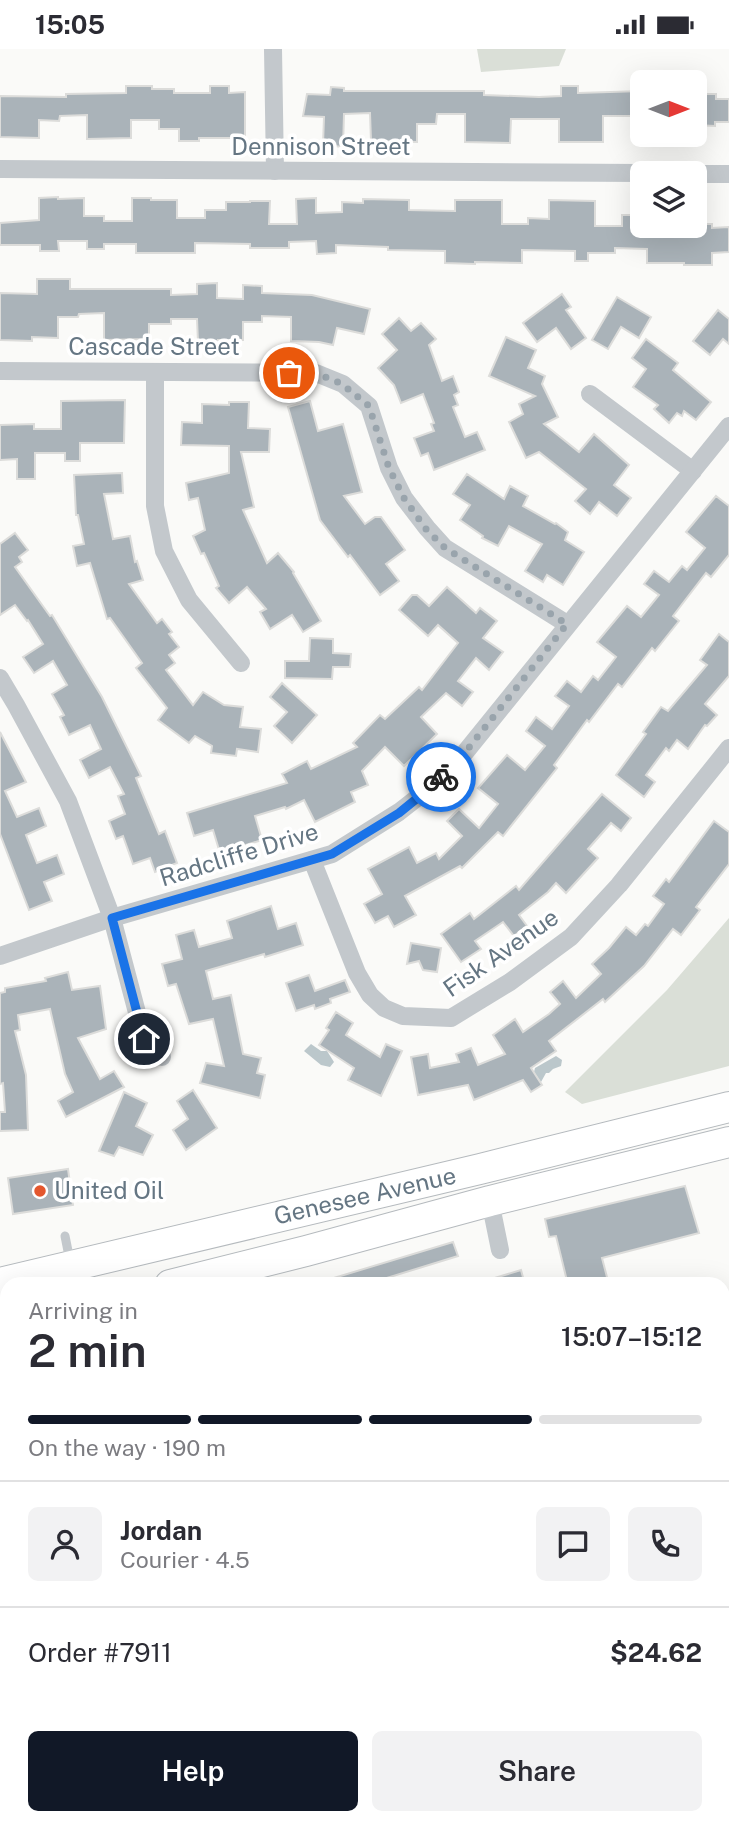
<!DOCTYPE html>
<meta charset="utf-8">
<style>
:root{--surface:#fff;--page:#f2f2f3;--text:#2b2b33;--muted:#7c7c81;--line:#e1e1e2;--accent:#111827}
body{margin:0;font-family:"Public Sans",sans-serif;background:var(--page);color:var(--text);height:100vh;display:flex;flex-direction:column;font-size:26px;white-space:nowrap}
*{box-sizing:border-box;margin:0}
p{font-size:23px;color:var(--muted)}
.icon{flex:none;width:38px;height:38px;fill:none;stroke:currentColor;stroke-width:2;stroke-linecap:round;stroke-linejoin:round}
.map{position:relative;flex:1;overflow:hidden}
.panel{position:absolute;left:0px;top:1228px;width:730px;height:548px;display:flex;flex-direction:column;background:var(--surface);border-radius:21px 21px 0 0;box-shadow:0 7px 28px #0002}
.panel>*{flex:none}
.needle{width:46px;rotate:90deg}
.buttons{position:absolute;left:630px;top:21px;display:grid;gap:14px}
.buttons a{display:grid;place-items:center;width:77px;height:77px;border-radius:10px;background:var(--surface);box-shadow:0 7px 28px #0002;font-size:35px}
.pin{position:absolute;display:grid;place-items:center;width:60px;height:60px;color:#fff;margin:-30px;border:4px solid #fff;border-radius:50%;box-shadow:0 2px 7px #0007}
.courier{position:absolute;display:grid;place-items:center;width:70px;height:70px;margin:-35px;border:5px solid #1a73e8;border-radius:50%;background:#fff;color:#222;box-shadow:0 2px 9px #0007}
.head em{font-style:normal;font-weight:600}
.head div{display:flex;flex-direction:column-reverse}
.head{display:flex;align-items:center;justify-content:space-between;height:119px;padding:0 28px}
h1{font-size:46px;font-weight:600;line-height:52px}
.bar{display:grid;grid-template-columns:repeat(4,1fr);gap:10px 7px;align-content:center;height:84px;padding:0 28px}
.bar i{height:9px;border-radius:5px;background:var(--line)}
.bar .active{background:var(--accent)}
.bar p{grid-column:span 4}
.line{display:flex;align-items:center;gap:18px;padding:0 28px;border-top:2px solid var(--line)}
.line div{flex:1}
.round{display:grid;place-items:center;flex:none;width:74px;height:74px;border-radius:10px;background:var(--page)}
.action{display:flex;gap:14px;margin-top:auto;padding:14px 28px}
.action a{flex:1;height:80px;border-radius:10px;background:var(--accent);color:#fff;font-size:28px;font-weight:600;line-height:80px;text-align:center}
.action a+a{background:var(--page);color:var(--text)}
.status{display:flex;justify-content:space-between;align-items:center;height:49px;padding:0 35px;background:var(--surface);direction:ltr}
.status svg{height:19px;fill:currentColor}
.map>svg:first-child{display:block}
.built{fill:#e8e9e9}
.green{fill:#dadfd7}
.water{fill:#bbc7cb}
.building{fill:#aab3b9;stroke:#dcdcda;stroke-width:2}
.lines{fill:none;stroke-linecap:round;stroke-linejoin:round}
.primary-casing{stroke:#b5babe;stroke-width:32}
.lane{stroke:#c3c8cc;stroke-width:9}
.street{stroke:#c3c8cc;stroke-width:18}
.primary{stroke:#fff;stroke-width:30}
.done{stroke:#99a4ac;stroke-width:7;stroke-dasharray:0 12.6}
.route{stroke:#1a73e8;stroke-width:9}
.poi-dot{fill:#e4572e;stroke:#fff;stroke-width:2.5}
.labels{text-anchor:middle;stroke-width:7;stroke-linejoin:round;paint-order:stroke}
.street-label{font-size:24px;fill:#657683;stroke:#fff}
.poi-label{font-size:24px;fill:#657683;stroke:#fff;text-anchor:start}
</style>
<div class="status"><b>15:05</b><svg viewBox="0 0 49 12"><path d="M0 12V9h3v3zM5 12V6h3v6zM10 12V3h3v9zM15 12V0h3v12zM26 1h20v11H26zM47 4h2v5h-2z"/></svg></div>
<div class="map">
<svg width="729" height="1775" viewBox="0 0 729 1775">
<rect width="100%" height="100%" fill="#fafaf8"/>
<path class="built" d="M0 1430H7V1769H512L511 1775H0Z"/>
<g class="green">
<path d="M477 0H566L559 17 481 23Z"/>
<path d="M729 869V1017L582 1055 565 1043 667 941Z"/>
</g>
<g class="water">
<path d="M311 995 321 1002H327L334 1013 330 1018 321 1016 304 1002Z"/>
<path d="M556 1007 562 1011 561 1017 553 1020 549 1024H546L541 1033 534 1023 535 1019Z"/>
</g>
<g class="building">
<path d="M126 37H152V40H174V44H210V37H229V44L245 43V89H199V92H179V80H159V71H131V89L87 90V66L60 67 59 72 39 71V89L0 88V47L66 48V45L126 44Z"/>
<path d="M561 37H578V44L642 42V67H603V93H559V70H511L510 94 465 93V65H437L436 75H417V93L371 92 370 64 344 65 343 98 323 96 324 68 303 67 307 45 330 46 331 38 344 39V42H484V46L539 48 561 47Z"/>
<path d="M695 45H716V50H729V73H715V77L695 76Z"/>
<path d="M58 148V150L84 149V167H104V172H132V149H151V151H177V169H205V161H226V153H250V152H270L269 175H297L296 150 316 149V164L342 163V153L363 154V150L409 151V161L455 162V151H502V175H528V169L549 170V151L595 152V177H622V166H642V177H695V175H712V179L729 178V203L712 204V216H684V214H647V200L615 199V204H588V212H575V202L522 201V214L475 213V215L445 214V202L388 201V198L336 196V204L317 205 316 192 289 193V199H250V195L195 194V204H136V195H104V200H87V192H58L59 202H40V196H0V174L39 171V149Z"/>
<path d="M37 230H70V240H171V246L197 245V235L217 234V249L243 250V236L262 237V244L312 246 370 260 364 285 337 279 333 296 319 293 291 292V268L262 267V273H243V291H218V292L198 293 197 270H171V275H149V290L104 291V264L79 265 78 268H58V289L32 288V292L0 291V244L37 245Z"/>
<path d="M562 245 571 258 566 261 586 289 571 300 556 279 537 293 523 274Z"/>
<path d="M617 248 651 268 639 289 621 278 608 300 592 291Z"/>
<path d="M718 261 729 270V295L723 290 710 306 693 292Z"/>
<path d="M399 269 411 282 421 274 436 290 429 296 442 332 453 327 459 343 454 346 458 356 453 358 465 388 477 383 485 401 434 421 428 404 421 407 414 389 434 382 431 375 434 374 423 345 401 354 394 336 378 319 397 301 382 285Z"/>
<path d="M506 288 536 301 528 319 545 327 542 335 558 368 544 375 579 403 594 385 629 416 614 436 631 449 617 467 599 453 590 465 575 452 586 440 539 403 526 409 509 373 523 365 519 355 535 347 489 327Z"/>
<path d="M646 290 678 314 673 321 711 353 696 371 684 362 682 367 677 364 669 374 654 360 658 356 633 338 646 320 632 309Z"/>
<path d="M125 351 124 394H80V412H65V404H35V430H17V410L0 411V376L34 375V380H61V352Z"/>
<path d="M310 352 318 382 343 375 362 443 344 447 365 475 375 468H381L405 501 386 515 399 532 380 546 350 506 348 508 320 471 288 358Z"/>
<path d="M229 353H249L248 379 270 380 269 403H241L254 458 243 461 267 514 278 504 294 523 293 524 321 572 303 583 292 566 270 580 260 563 266 560 247 538 229 554 216 539 219 537 204 504 201 505 193 487 205 481 198 449 189 451 186 434 229 424V397L181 396 182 373 202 374V355L229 356Z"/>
<path d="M122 424 123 444 104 445 113 490 130 487 135 513 137 512 143 531 129 535 157 574 162 570 172 583 169 585 179 598 169 606 175 614 166 621 193 656 203 643 224 656 243 658 240 678 261 680 258 703 237 700 236 707 211 704 212 697 195 687 189 694 158 671 167 659 136 619 142 614 110 569 107 570 90 514 77 517 73 497 84 495 78 466H76L74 426Z"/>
<path d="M467 425 504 450 510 437 528 447 523 457 555 475 556 474 568 483 565 491 584 503 563 536 547 526 543 533 525 522 542 495 509 477 498 497 482 489 483 487 460 471 470 456 453 445Z"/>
<path d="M716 447 729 457V506L711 528 706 524 673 567 679 572 655 602 652 599 622 638 618 635 589 673 587 671 554 716 557 719 503 787 498 783 462 819 460 817 405 847 416 866 394 878 388 867 375 874 364 855 382 845 368 820 409 798 417 814 436 804 439 810 462 787 447 772 459 760 479 779 498 755 478 739 507 706 525 721 545 697 526 682 536 668 552 680 569 657 555 647 567 632 581 643 593 627 598 631 616 608 597 593 627 557 641 568 659 546 644 535 654 522 669 533 682 517 687 521 705 499 686 483Z"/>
<path d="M15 484 28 501 19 508 22 513 15 518 50 567 52 566 102 648 141 727 136 729 159 785 165 782 177 814 155 823 150 809 133 815 123 787 116 790 109 772 125 765 118 747 124 745 110 718 89 729 80 711 101 700 90 676 69 686 60 668 64 666 52 645 67 636 53 612 34 624 23 608 43 595 28 571 27 572 15 556 0 566V495Z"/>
<path d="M447 538 476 564 480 559 497 572 483 589 503 603 489 621 476 609 458 632 473 643 462 657 446 644 421 668 437 685 404 717 385 698 362 722 368 736 351 743 355 753 315 773 304 751 286 760 285 758 255 767 262 791 220 804 213 781 194 787 187 764 287 734 282 725 307 712 311 720 357 698 353 694 380 666 385 670 419 638 422 641 458 594 438 576 428 587 399 561 412 546H417L429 557Z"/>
<path d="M719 585 729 593V627L705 655 717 666 707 677 705 676 688 700 677 691 669 702 666 699 646 726 655 733 644 748 616 726 646 685 643 683 661 658 668 662 707 616 700 611Z"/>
<path d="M310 589 333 590V604L351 605 350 618H333L332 630 285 629V612H309Z"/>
<path d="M282 634 317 666 292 694 274 677 287 663 270 648Z"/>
<path d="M0 683 26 733 5 742 17 768 39 759 46 777 26 786 37 814 57 806 64 825 44 833 52 852 29 861 0 785Z"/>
<path d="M602 745 631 769 621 782 611 774 588 800 598 809 566 844 556 834 548 843 519 866 527 877 514 887 503 873 475 892 481 900 461 913 441 885 470 864 474 870 516 837 519 841Z"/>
<path d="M714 772 729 783V815L696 858 700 861 681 886 673 880 644 917 605 953 603 950 549 992 556 1002 531 1019 542 1036 531 1043 523 1031 474 1051 468 1036 418 1046 411 1008 428 1005 430 1019 459 1013 456 1005 471 999 478 1016 505 1005 493 986 515 970 523 983 549 965 560 955 550 943 563 932 576 949 601 925 592 915 609 899 626 878 636 886 645 875 648 877 664 855 653 847 666 830 669 833Z"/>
<path d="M271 857 278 880 296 874 303 896 265 908 264 905 206 922 213 950 231 946 243 1005 261 1009 257 1024 265 1026 260 1049 200 1034 206 1014 224 1017 213 970 189 975 176 935 168 937 162 915 182 910 176 886 194 881 199 898 232 889 227 872Z"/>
<path d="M411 894 441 899 437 923 423 921 419 912 407 915Z"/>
<path d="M68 923 72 941 100 937 106 980 78 989 100 1030 114 1022 124 1038 66 1068 58 1052 73 1043 65 1025 50 960 18 966 20 981 15 982 26 1026 28 1081 0 1082V1063H5L3 1034 0 1035V944L5 943V939L46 932 45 929Z"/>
<path d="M309 926 315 942 345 931 350 943 330 950 331 954 315 960 314 956 296 962 286 934Z"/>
<path d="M336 963 353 974 346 986 380 1008 386 995 402 1002 381 1047 348 1031 354 1019 319 996 329 981 326 979Z"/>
<path d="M193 1041 217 1079 186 1101 173 1081 188 1070 177 1052Z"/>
<path d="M124 1043 147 1054 136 1077 153 1086 143 1106 119 1098 114 1107 99 1102Z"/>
<path d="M68 1120 73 1156 13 1165 8 1129Z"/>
<path d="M685 1137 699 1184 602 1209 609 1236H568L556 1187 549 1188 545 1170Z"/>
<path d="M453 1193 458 1207 364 1236H325L324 1232Z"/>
<path d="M521 1221 525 1236H486L485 1232Z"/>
</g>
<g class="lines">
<g class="primary-casing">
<g id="primary">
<path d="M0 1234 480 1120 729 1058"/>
<path d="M170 1236 306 1202 490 1152 729 1093"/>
<path d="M0 1279 7 1278"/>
</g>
</g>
<g class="lane">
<path d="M65 1187 70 1212"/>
<path d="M0 1324 7 1315"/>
<path d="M0 1414H7"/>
</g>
<g class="street">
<path d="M273 0 275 122"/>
<path d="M0 120 642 124"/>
<path d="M695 125H729"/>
<path d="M0 322 316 324 343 335 369 357 389 419 404 449 427 479 445 499 567 575"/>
<path d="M155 323V457L164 502 189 551 241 614"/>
<path d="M590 345 693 422"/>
<path d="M0 629 16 656 68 752 112 869 144 990 162 1008"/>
<path d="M312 811 357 924 370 946 384 959 403 967 451 969 510 933 571 888 619 836 729 699"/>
<path d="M0 907 112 869 332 805 399 763 431 738 463 706 729 377"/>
<path d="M490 1152 500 1201"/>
<path d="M723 1427 729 1429"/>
<path d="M723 1507 729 1484"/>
<path d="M650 1775 652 1769"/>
</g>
<use href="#primary" class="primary"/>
</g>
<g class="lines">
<path class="done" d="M289 324H316L342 335 369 357 389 419 404 449 426 480 445 499 567 575 463 706 441 728"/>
<path class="route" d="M144 990 112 869 332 805 399 764 431 738 441 728"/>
</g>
<circle class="poi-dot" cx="40" cy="1142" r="7"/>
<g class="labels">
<g class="street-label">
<text x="321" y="106">Dennison Street</text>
<text x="154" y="306">Cascade Street</text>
<text transform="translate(239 806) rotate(-17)" y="8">Radcliffe Drive</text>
<text transform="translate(501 904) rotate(-35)" y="8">Fisk Avenue</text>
<text transform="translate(365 1147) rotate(-13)" y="8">Genesee Avenue</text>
</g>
<g class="poi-label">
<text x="54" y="1150">United Oil</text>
</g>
</g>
</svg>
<div class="buttons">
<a><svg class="needle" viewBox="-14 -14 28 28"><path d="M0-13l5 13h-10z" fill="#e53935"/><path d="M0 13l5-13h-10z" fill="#7c7c81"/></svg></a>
<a><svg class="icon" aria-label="layers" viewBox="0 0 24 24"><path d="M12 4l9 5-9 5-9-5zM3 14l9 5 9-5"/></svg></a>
</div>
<div class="pin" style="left:289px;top:324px;background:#ea580c"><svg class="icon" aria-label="bag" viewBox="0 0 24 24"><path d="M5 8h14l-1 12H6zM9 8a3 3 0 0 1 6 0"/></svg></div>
<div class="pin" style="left:144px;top:990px;background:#1f2937"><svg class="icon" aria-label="home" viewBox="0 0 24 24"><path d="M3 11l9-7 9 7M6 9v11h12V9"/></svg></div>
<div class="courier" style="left:441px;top:728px"><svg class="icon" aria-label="bike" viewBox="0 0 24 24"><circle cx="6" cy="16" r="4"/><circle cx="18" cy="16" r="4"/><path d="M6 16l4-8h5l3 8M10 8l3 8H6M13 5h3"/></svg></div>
<section class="panel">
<div class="head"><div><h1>2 min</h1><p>Arriving in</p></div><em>15:07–15:12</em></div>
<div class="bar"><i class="active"></i><i class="active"></i><i class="active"></i><i></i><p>On the way · 190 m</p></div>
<div class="line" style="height:126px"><a class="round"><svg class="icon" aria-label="person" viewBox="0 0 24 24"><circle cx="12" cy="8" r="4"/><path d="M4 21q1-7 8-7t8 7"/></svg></a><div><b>Jordan</b><p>Courier · 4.5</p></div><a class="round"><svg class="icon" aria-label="chat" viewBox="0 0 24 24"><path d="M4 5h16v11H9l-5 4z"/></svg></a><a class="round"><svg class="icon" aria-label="phone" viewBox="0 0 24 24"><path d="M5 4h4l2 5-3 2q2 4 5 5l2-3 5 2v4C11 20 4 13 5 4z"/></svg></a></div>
<div class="line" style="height:91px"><div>Order #7911</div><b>$24.62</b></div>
<div class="action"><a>Help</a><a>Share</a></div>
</section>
</div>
